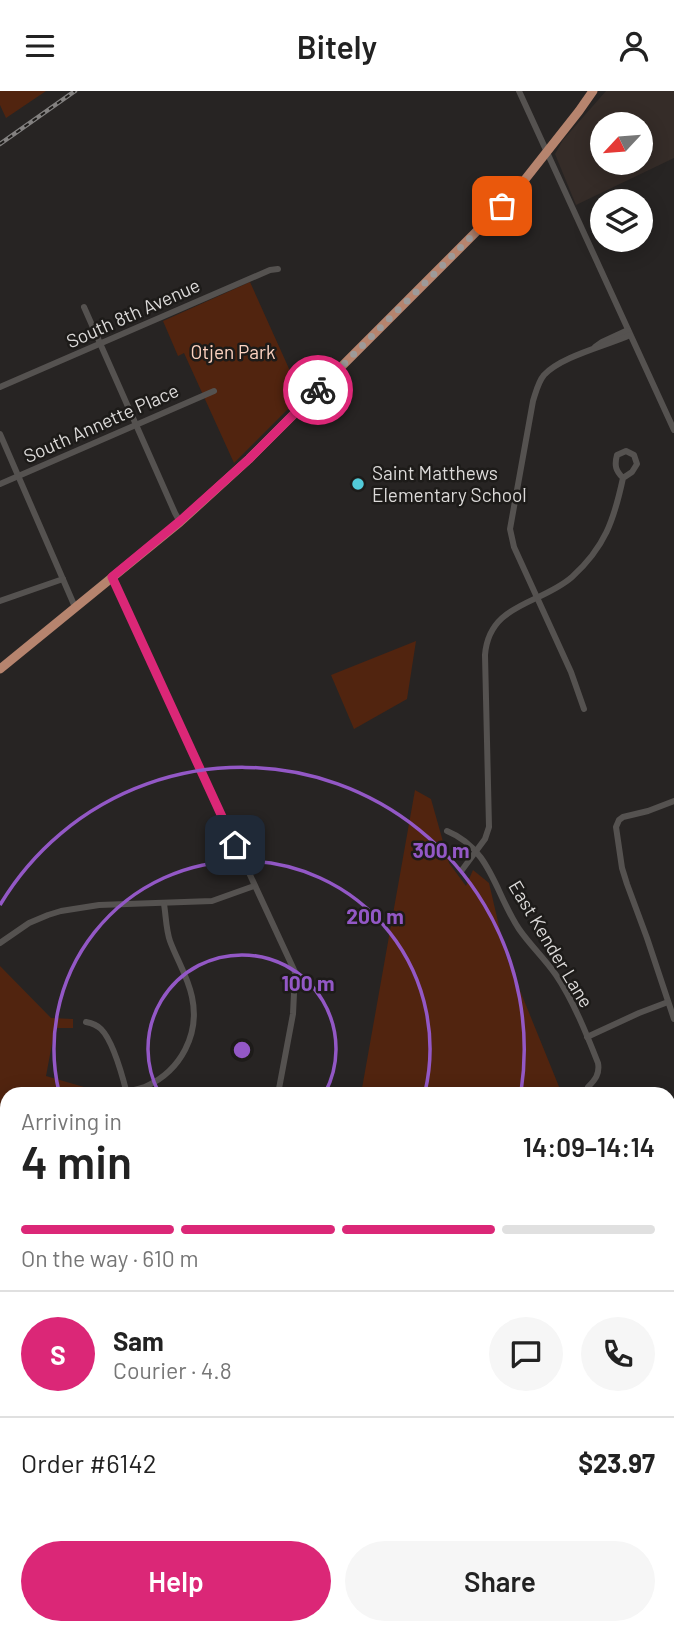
<!DOCTYPE html>
<meta charset="utf-8">
<style>
:root{--surface:#fff;--page:#f6f6f6;--text:#222;--muted:#767676;--line:#e0e0e0;--accent:#db2777}
body{margin:0;font-family:Barlow,sans-serif;background:var(--page);color:var(--text);height:100vh;display:flex;flex-direction:column;font-size:26px;white-space:nowrap}
*{box-sizing:border-box;margin:0}
p{font-size:23px;color:var(--muted)}
.icon{flex:none;width:38px;height:38px;fill:none;stroke:currentColor;stroke-width:2;stroke-linecap:round;stroke-linejoin:round}
.map{position:relative;flex:1;overflow:hidden}
.details{position:absolute;left:0px;top:996px;width:676px;height:548px;display:flex;flex-direction:column;background:var(--surface);border-radius:21px 21px 0 0;box-shadow:0 4px 18px #0003}
.details>*{flex:none}
.needle{width:46px;rotate:244deg}
.tools{position:absolute;left:590px;top:21px;display:grid;gap:14px}
.tools a{display:grid;place-items:center;width:63px;height:63px;border-radius:50%;background:var(--surface);box-shadow:0 4px 18px #0003;font-size:35px}
.pin{position:absolute;display:grid;place-items:center;width:60px;height:60px;color:#fff;margin:-30px;border-radius:14px;box-shadow:0 4px 10px #0006}
.courier{position:absolute;display:grid;place-items:center;width:70px;height:70px;margin:-35px;border:5px solid #db2777;border-radius:50%;background:#fff;color:#222;box-shadow:0 2px 9px #0007}
.headline em{font-style:normal;font-weight:600}
.headline div{display:flex;flex-direction:column-reverse}
.headline{display:flex;align-items:center;justify-content:space-between;height:119px;padding:0 21px}
h1{font-size:46px;font-weight:600;line-height:52px}
.bar{display:grid;grid-template-columns:repeat(4,1fr);gap:10px 7px;align-content:center;height:84px;padding:0 21px}
.bar i{height:9px;border-radius:5px;background:var(--line)}
.bar .active{background:var(--accent)}
.bar p{grid-column:span 4}
.line{display:flex;align-items:center;gap:18px;padding:0 21px;border-top:2px solid var(--line)}
.line div{flex:1}
.round{display:grid;place-items:center;flex:none;width:74px;height:74px;border-radius:37px;background:var(--page)}
.cta{display:flex;gap:14px;margin-top:auto;padding:14px 21px}
.cta a{flex:1;height:80px;border-radius:42px;background:var(--accent);color:#fff;font-size:28px;font-weight:600;line-height:80px;text-align:center}
.cta a+a{background:var(--page);color:var(--text)}
header{display:flex;justify-content:space-between;align-items:center;height:91px;padding:0 21px;background:var(--surface);font-size:32px;font-weight:600}
.map>svg:first-child{display:block}
.built{fill:#352c28;fill-rule:evenodd}
.green{fill:#51240f}
.lines{fill:none;stroke-linecap:round;stroke-linejoin:round}
.street{stroke:#555250;stroke-width:6}
.secondary{stroke:#555250;stroke-width:8}
.primary{stroke:#b6846e;stroke-width:9}
.rail-casing{stroke:#838180;stroke-width:4.5}
.rail{stroke:#1d1b19;stroke-width:2;stroke-dasharray:5;stroke-linecap:butt}
.done{stroke:#9d9a99;stroke-width:7;stroke-dasharray:0 12.6}
.route{stroke:#db2777;stroke-width:9}
.ring{fill:none;stroke:#9358c6;stroke-width:3.5}
.poi-dot{fill:#52cbd9;stroke:#1d1b19;stroke-width:2.5}
.labels{text-anchor:middle;stroke-width:5;stroke-linejoin:round;paint-order:stroke}
.street-label{font-size:19px;fill:#dcdad9;stroke:#1d1b19}
.park-label{font-size:19px;fill:#fcd2c0;stroke:#1d1b19}
.poi-label{font-size:19px;fill:#dcdad9;stroke:#1d1b19;text-anchor:start}
.centre{fill:#9358c6;stroke:#1d1b19;stroke-width:3.5}
.ring-label{font-size:21px;text-anchor:middle;font-weight:bold;fill:#9358c6;stroke:#1d1b19;stroke-width:5;stroke-linejoin:round;paint-order:stroke}
</style>
<header><svg class="icon" aria-label="menu" viewBox="0 0 24 24"><path d="M4 6h16M4 12h16M4 18h16"/></svg>Bitely<svg class="icon" aria-label="person" viewBox="0 0 24 24"><circle cx="12" cy="8" r="4"/><path d="M4 21q1-7 8-7t8 7"/></svg></header>
<div class="map">
<svg width="674" height="1543" viewBox="0 0 674 1543">
<rect width="100%" height="100%" fill="#272423"/>
<path class="built" d="M606 0H674V67L576 114 555 63 563 49ZM640 33V72H602V33Z"/>
<g class="green">
<path d="M0 0H46L6 27 0 14Z"/>
<path d="M250 191 295 291 304 302 234 372 184 262 178 265 163 230Z"/>
<path d="M416 550 407 608 354 638 331 584Z"/>
<path d="M415 699 431 708 449 772 466 795 473 779 489 792 506 865 562 1003H361Z"/>
<path d="M0 875 51 927 73 928V937H55L46 985 84 996 82 1003H7V1146H0Z"/>
<path d="M668 1109 674 1131V1195L669 1197Z"/>
<path d="M674 1285V1543H254L255 1536H668V1287Z"/>
<path d="M113 1537H215L218 1543H117Z"/>
</g>
<g class="lines">
<g class="street">
<path d="M519 0 674 339"/>
<path d="M84 216 175 422 180 431"/>
<path d="M595 256 602 251 628 239"/>
<path d="M0 296 270 179 278 178"/>
<path d="M0 343 75 516"/>
<path d="M0 393 214 300"/>
<path d="M112 486 295 881 293 923 278 1003"/>
<path d="M0 510 63 488"/>
<path d="M584 618 571 581 514 456 510 438 533 310C536 301 538 291 544 284 562 265 606 255 630 244"/>
<path d="M674 710 648 720 623 726 619 729 616 736 622 777 627 793 647 847 674 928"/>
<path d="M447 740C491 758 495 802 519 838 530 854 545 868 556 884 573 909 587 944 598 972 600 983 595 989 588 996"/>
<path d="M462 779 485 748 489 736 485 564C489 512 540 514 572 486 605 456 614 429 623 387L632 381 637 373 634 364 626 360 617 364C614 375 616 380 623 387"/>
<path d="M0 852 29 832 48 824 61 820 99 814 212 810 254 795"/>
<path d="M86 931C91 932 97 934 101 938 113 950 123 987 127 1003"/>
<path d="M587 946 639 922 668 911"/>
<path d="M127 1001C133 999 141 998 147 995 181 979 200 943 192 906 188 886 177 869 170 850 166 839 166 825 164 813"/>
<path d="M0 1197 7 1196"/>
<path d="M0 1289 7 1297"/>
</g>
<g class="secondary">
<path d="M668 1206 674 1204"/>
<path d="M0 1502 7 1499"/>
</g>
<path class="primary" d="M0 578 180 431 249 368 512 105 579 20 593 0"/>
<g class="rail-casing">
<path id="rail" d="M0 53 75 0"/>
</g>
<use href="#rail" class="rail"/>
</g>
<g class="lines">
<path class="done" d="M318 299 502 115"/>
<path class="route" d="M235 754 112 486 180 430 249 368 318 299"/>
</g>
<g class="ring">
<path d="M159 1002A94 94 0 1 1 325 1002"/>
<path d="M59 1001A188 188 0 1 1 425 1001"/>
<path d="M0 814A282 282 0 0 1 521 1001"/>
</g>
<circle class="poi-dot" cx="358" cy="393" r="7"/>
<g class="labels">
<g class="street-label">
<text transform="translate(133 222) rotate(-24)" y="7">South 8th Avenue</text>
<text transform="translate(101 332) rotate(-24)" y="7">South Annette Place</text>
<text transform="translate(551 853) rotate(59)" y="7">East Kender Lane</text>
</g>
<g class="park-label">
<text x="233" y="268">Otjen Park</text>
</g>
<g class="poi-label">
<text x="372" y="389">Saint Matthews<tspan x="372" dy="22">Elementary School</tspan></text>
</g>
</g>
<circle cx="242" cy="959" r="10" class="centre"/>
<g class="ring-label">
<text x="441" y="767">300 m</text>
<text x="375" y="833">200 m</text>
<text x="308" y="900">100 m</text>
</g>
</svg>
<div class="tools">
<a><svg class="needle" viewBox="-14 -14 28 28"><path d="M0-13l5 13h-10z" fill="#e53935"/><path d="M0 13l5-13h-10z" fill="#767676"/></svg></a>
<a><svg class="icon" aria-label="layers" viewBox="0 0 24 24"><path d="M12 4l9 5-9 5-9-5zM3 14l9 5 9-5"/></svg></a>
</div>
<div class="pin" style="left:502px;top:115px;background:#ea580c"><svg class="icon" aria-label="bag" viewBox="0 0 24 24"><path d="M5 8h14l-1 12H6zM9 8a3 3 0 0 1 6 0"/></svg></div>
<div class="pin" style="left:235px;top:754px;background:#1f2937"><svg class="icon" aria-label="home" viewBox="0 0 24 24"><path d="M3 11l9-7 9 7M6 9v11h12V9"/></svg></div>
<div class="courier" style="left:318px;top:299px"><svg class="icon" aria-label="bike" viewBox="0 0 24 24"><circle cx="6" cy="16" r="4"/><circle cx="18" cy="16" r="4"/><path d="M6 16l4-8h5l3 8M10 8l3 8H6M13 5h3"/></svg></div>
<section class="details">
<div class="headline"><div><h1>4 min</h1><p>Arriving in</p></div><em>14:09–14:14</em></div>
<div class="bar"><i class="active"></i><i class="active"></i><i class="active"></i><i></i><p>On the way · 610 m</p></div>
<div class="line" style="height:126px"><b class="round" style="background:var(--accent);color:#fff">S</b><div><b>Sam</b><p>Courier · 4.8</p></div><a class="round"><svg class="icon" aria-label="chat" viewBox="0 0 24 24"><path d="M4 5h16v11H9l-5 4z"/></svg></a><a class="round"><svg class="icon" aria-label="phone" viewBox="0 0 24 24"><path d="M5 4h4l2 5-3 2q2 4 5 5l2-3 5 2v4C11 20 4 13 5 4z"/></svg></a></div>
<div class="line" style="height:91px"><div>Order #6142</div><b>$23.97</b></div>
<div class="cta"><a>Help</a><a>Share</a></div>
</section>
</div>
